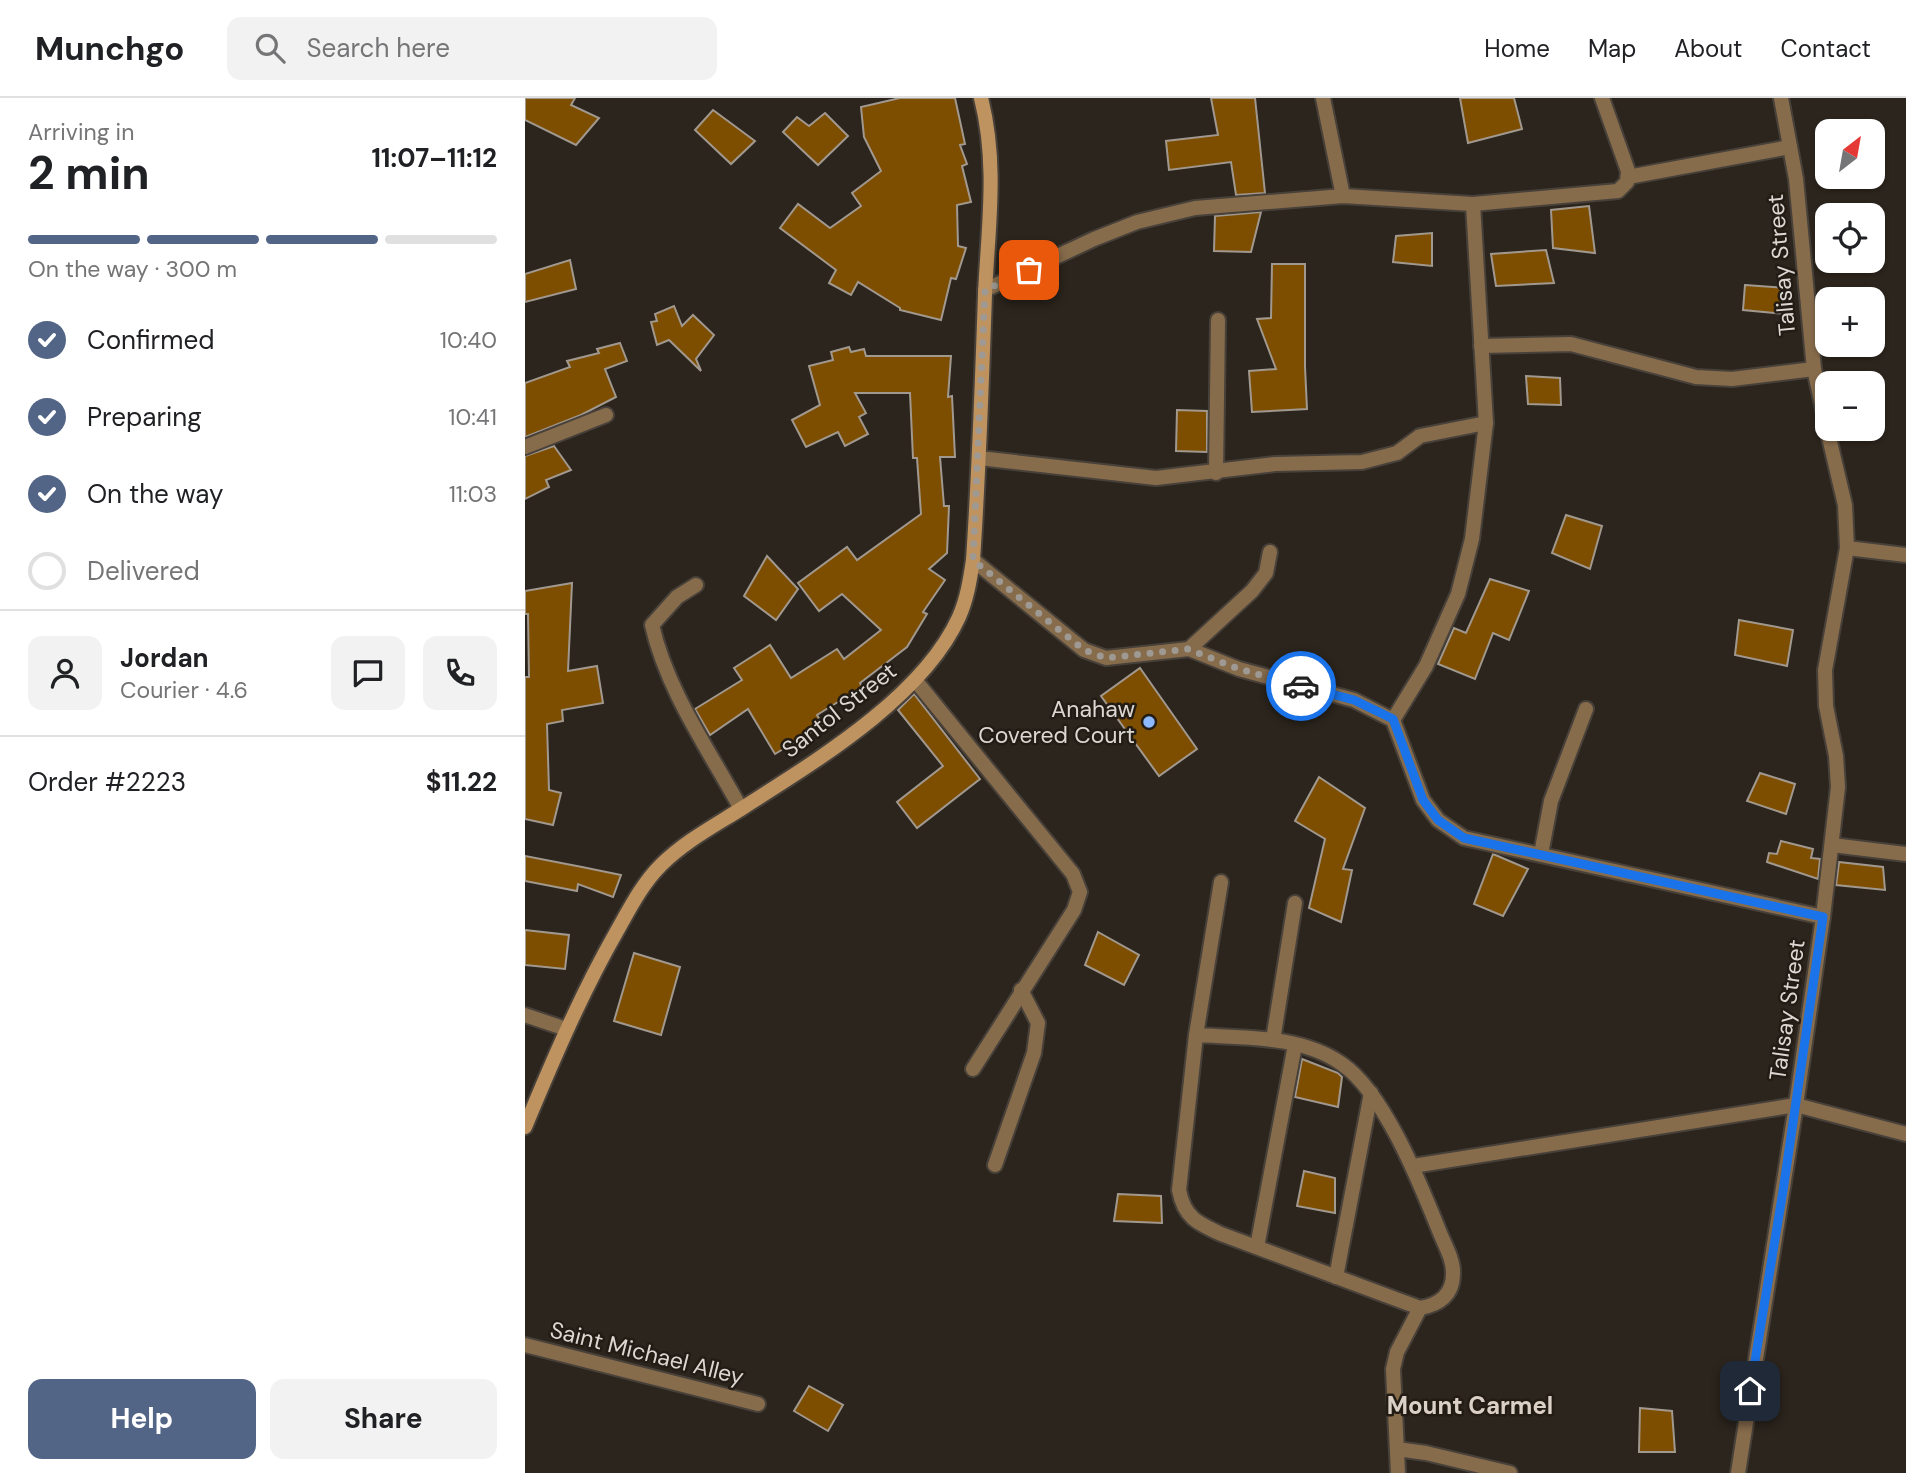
<!DOCTYPE html>
<meta charset="utf-8">
<style>
:root{--surface:#fff;--page:#f2f2f2;--text:#202124;--muted:#757577;--line:#e0e0e0;--accent:#526586}
body{margin:0;font-family:"DM Sans",sans-serif;background:var(--page);color:var(--text);height:100vh;display:flex;flex-direction:column;font-size:26px;white-space:nowrap}
*{box-sizing:border-box;margin:0}
p{font-size:23px;color:var(--muted)}
.icon{flex:none;width:38px;height:38px;fill:none;stroke:currentColor;stroke-width:2;stroke-linecap:round;stroke-linejoin:round}
.map{position:relative;flex:1;overflow:hidden}
.details{display:flex;flex-direction:column;background:var(--surface);width:525px}
.details>*{flex:none}
.needle{width:46px;rotate:31deg}
.buttons{position:absolute;left:1290px;top:21px;display:grid;gap:14px}
.buttons a{display:grid;place-items:center;width:70px;height:70px;border-radius:14px;background:var(--surface);box-shadow:0 2px 5px #0004;font-size:35px}
.pin{position:absolute;display:grid;place-items:center;width:60px;height:60px;color:#fff;margin:-30px;border-radius:14px;box-shadow:0 4px 10px #0006}
.courier{position:absolute;display:grid;place-items:center;width:70px;height:70px;margin:-35px;border:5px solid #1a73e8;border-radius:50%;background:#fff;color:#222;box-shadow:0 2px 9px #0007}
.summary em{font-style:normal;font-weight:700}
.summary div{display:flex;flex-direction:column-reverse}
.summary{display:flex;align-items:center;justify-content:space-between;height:119px;padding:0 28px}
h1{font-size:46px;font-weight:700;line-height:52px}
.bar{display:grid;grid-template-columns:repeat(4,1fr);gap:10px 7px;align-content:center;height:84px;padding:0 28px}
.bar i{height:9px;border-radius:5px;background:var(--line)}
.bar .on{background:var(--accent)}
.bar p{grid-column:span 4}
.line{display:flex;align-items:center;gap:18px;padding:0 28px;border-top:2px solid var(--line)}
.line div{flex:1}
.round{display:grid;place-items:center;flex:none;width:74px;height:74px;border-radius:14px;background:var(--page)}
ol{padding:0 28px;list-style:none}
li{display:flex;align-items:center;gap:21px;height:77px}
li p{margin-inline-start:auto}
li .icon{padding:7px;border-radius:50%;background:var(--accent);color:#fff;stroke-width:4}
li:last-child{color:var(--muted)}
li i{width:38px;height:38px;border:4px solid var(--line);border-radius:50%}
.button{display:flex;gap:14px;margin-top:auto;padding:14px 28px}
.button a{flex:1;height:80px;border-radius:14px;background:var(--accent);color:#fff;font-size:28px;font-weight:700;line-height:80px;text-align:center}
.button a+a{background:var(--page);color:var(--text)}
header{display:flex;align-items:center;gap:42px;box-sizing:border-box;height:98px;padding:0 35px;background:var(--surface);border-bottom:2px solid var(--line)}
header strong{font-size:33px}
nav{display:flex;gap:38px;margin-inline-start:auto;font-size:24px}
.search{width:490px;height:63px;background:var(--page);display:flex;align-items:center;gap:18px;box-sizing:border-box;padding:0 24px;border-radius:14px;color:var(--muted);font-size:26px}
main{display:flex;flex:1;min-height:0}
.map>svg:first-child{display:block}
.building{fill:#7d4d00;stroke:#a1988e;stroke-width:2}
.lines{fill:none;stroke-linecap:round;stroke-linejoin:round}
.minor-casing{stroke:#48413a;stroke-width:18}
.secondary-casing{stroke:#48413a;stroke-width:18}
.minor{stroke:#876c4c;stroke-width:14}
.secondary{stroke:#bf935f;stroke-width:14}
.done{stroke:#9e9993;stroke-width:7;stroke-dasharray:0 12.6}
.route{stroke:#1a73e8;stroke-width:9}
.poi-dot{fill:#8eb9fd;stroke:#231c14;stroke-width:2.5}
.labels{text-anchor:middle;stroke-width:5;stroke-linejoin:round;paint-order:stroke}
.street-label{font-size:23px;fill:#dcd7d2;stroke:#231c14}
.poi-label{font-size:23px;fill:#dcd7d2;stroke:#231c14;text-anchor:end}
.neighbourhood-label{font-size:24px;font-weight:bold;fill:#dad0c6;stroke:#231c14}
</style>
<header>
<strong>Munchgo</strong>
<div class="search"><svg class="icon" aria-label="search" viewBox="0 0 24 24"><circle cx="10" cy="10" r="6"/><path d="M15 15l6 6"/></svg>Search here</div>
<nav><a>Home</a><a>Map</a><a>About</a><a>Contact</a></nav>
</header>
<main>
<section class="details">
<div class="summary"><div><h1>2 min</h1><p>Arriving in</p></div><em>11:07–11:12</em></div>
<div class="bar"><i class="on"></i><i class="on"></i><i class="on"></i><i></i><p>On the way · 300 m</p></div>
<ol>
<li><svg class="icon" aria-label="check" viewBox="0 0 24 24"><path d="M5 12l5 5 9-10"/></svg>Confirmed<p>10:40</p></li>
<li><svg class="icon" aria-label="check" viewBox="0 0 24 24"><path d="M5 12l5 5 9-10"/></svg>Preparing<p>10:41</p></li>
<li><svg class="icon" aria-label="check" viewBox="0 0 24 24"><path d="M5 12l5 5 9-10"/></svg>On the way<p>11:03</p></li>
<li><i></i>Delivered</li>
</ol>
<div class="line" style="height:126px"><a class="round"><svg class="icon" aria-label="person" viewBox="0 0 24 24"><circle cx="12" cy="8" r="4"/><path d="M4 21q1-7 8-7t8 7"/></svg></a><div><b>Jordan</b><p>Courier · 4.6</p></div><a class="round"><svg class="icon" aria-label="chat" viewBox="0 0 24 24"><path d="M4 5h16v11H9l-5 4z"/></svg></a><a class="round"><svg class="icon" aria-label="phone" viewBox="0 0 24 24"><path d="M5 4h4l2 5-3 2q2 4 5 5l2-3 5 2v4C11 20 4 13 5 4z"/></svg></a></div>
<div class="line" style="height:91px"><div>Order #2223</div><b>$11.22</b></div>
<div class="button"><a>Help</a><a>Share</a></div>
</section>
<div class="map">
<svg width="1381" height="1375" viewBox="0 0 1381 1375">
<rect width="100%" height="100%" fill="#2c251d"/>
<g class="building">
<path d="M0 0H50L46 7 74 20 51 47 0 22Z"/>
<path d="M375 0H430L440 46 435 47 442 66 437 68 446 104 432 107 433 148 441 150 431 181 426 180 416 222 375 212V210L333 184 326 197 304 185 311 172 255 130 273 106 305 130 336 108 327 95 356 73 339 39 336 9Z"/>
<path d="M686 0H730L740 95 711 97 706 64 644 72 641 43 693 37Z"/>
<path d="M935 0H989L997 31 943 45Z"/>
<path d="M188 12 230 43 206 66 170 32Z"/>
<path d="M300 15 323 38 293 67 258 34 272 19 284 28Z"/>
<path d="M1064 108 1070 155 1028 150 1026 112Z"/>
<path d="M736 114 726 154 689 153 690 118Z"/>
<path d="M907 135V168L868 164 871 138Z"/>
<path d="M1021 152 1029 185 971 188 966 156Z"/>
<path d="M45 162 51 191 0 204V176Z"/>
<path d="M747 166H780V269L782 311 727 314 724 273 751 271 732 221 746 220Z"/>
<path d="M1220 187 1262 190 1261 216 1218 212Z"/>
<path d="M149 208 157 228 168 217 189 237 171 261 176 273 144 242 132 247 126 224 132 223 130 216Z"/>
<path d="M95 245 102 263 80 271 91 299 56 317 0 339V285L45 269 42 263 74 255 72 251Z"/>
<path d="M324 249 326 254 339 251 341 258H426L423 299 427 298 430 359H415L419 408H424L422 455 404 471 420 482 398 514 402 516 382 549 335 585 337 589 292 617 298 627 250 656 223 611 185 637 170 611 217 582 209 570 245 547 266 580 312 551 319 561 356 532 317 496 294 513 273 485 322 449 332 462 396 416 392 360H388L385 295H330L341 315 334 319 343 336 320 348 313 334 281 349 267 322 295 307 284 268 308 262 306 254Z"/>
<path d="M1001 278 1035 280 1036 307 1003 306Z"/>
<path d="M652 312 682 313V354L651 353Z"/>
<path d="M29 348 46 372 21 382 24 389 0 401V358Z"/>
<path d="M1041 417 1077 428 1065 471 1027 455Z"/>
<path d="M242 458 273 491 251 522 219 498Z"/>
<path d="M965 481 1004 493 984 542 968 535 950 581 913 566 929 530 941 535Z"/>
<path d="M47 485 43 573 72 568 78 605 37 612 38 623 22 626 24 692 36 695 28 727 0 721V579H4L3 516H0V493Z"/>
<path d="M1214 522 1268 532 1262 568 1210 557Z"/>
<path d="M615 570 672 651 634 678 576 598Z"/>
<path d="M389 596 455 681 392 730 372 704 418 668 373 612Z"/>
<path d="M1235 675 1270 686 1261 716 1222 703Z"/>
<path d="M794 679 840 710 818 771 827 772 816 824 784 810 800 741 770 723Z"/>
<path d="M1256 743 1288 751 1286 760 1295 761 1293 781 1242 764 1244 755 1252 756Z"/>
<path d="M968 756 1003 771 978 818 949 806Z"/>
<path d="M0 758 57 769 96 777 88 799 53 786 52 793 0 783Z"/>
<path d="M1314 764 1358 769 1360 792 1311 787Z"/>
<path d="M0 832 44 837 40 871 0 867Z"/>
<path d="M573 834 614 857 599 887 560 867Z"/>
<path d="M109 855 155 869 136 937 89 923Z"/>
<path d="M777 961 813 975 817 979 813 1009 770 999Z"/>
<path d="M779 1073 810 1080V1115L772 1108Z"/>
<path d="M593 1096 636 1098 637 1125 589 1123Z"/>
<path d="M284 1288 318 1307 303 1333 269 1313Z"/>
<path d="M1115 1310 1147 1313 1150 1354H1114Z"/>
</g>
<g class="lines">
<g class="minor-casing">
<g id="minor">
<path d="M798 0 818 98"/>
<path d="M1256 0 1271 81 1289 271 1302 329"/>
<path d="M1103 79 1265 49"/>
<path d="M460 192 569 141 612 124 670 110 818 98 948 106 1093 93 1102 84 1103 73 1077 0"/>
<path d="M956 248 1046 246 1171 279 1207 281 1289 271"/>
<path d="M0 349 81 317"/>
<path d="M454 360 631 380 750 366 837 364 872 355 895 338 961 325"/>
<path d="M691 375 693 222"/>
<path d="M1322 450 1381 457"/>
<path d="M448 462 559 552 581 560 664 551 714 571 829 602 868 622 898 702 913 722 939 740 1298 819"/>
<path d="M171 487 152 499 127 527C142 593 184 652 216 711"/>
<path d="M664 551 727 493 741 475 745 454"/>
<path d="M390 582 548 776 555 794 549 812 448 971"/>
<path d="M868 622 901 568 933 496 947 441 961 325 948 106"/>
<path d="M1307 747 1381 756"/>
<path d="M1016 756 1026 703 1061 611"/>
<path d="M0 917 41 931"/>
<path d="M671 937C719 940 776 937 817 966 859 995 894 1083 913 1130 918 1144 929 1161 928 1176 928 1197 914 1207 895 1210L696 1136C672 1125 659 1119 654 1092L671 937 696 784"/>
<path d="M748 942 770 805"/>
<path d="M470 1067 509 955 513 925 496 892"/>
<path d="M888 1068 1271 1007 1381 1036"/>
<path d="M732 1149 770 947"/>
<path d="M811 1179 846 995"/>
<path d="M0 1247 233 1306"/>
<path d="M872 1351 901 1355 985 1375"/>
<path d="M873 1375 868 1271 872 1254 895 1210"/>
<path d="M1213 1375 1271 1007 1298 819 1313 689 1311 658 1301 608 1300 572 1322 450 1320 407 1302 331"/>
</g>
</g>
<g class="secondary-casing">
<path id="secondary" d="M0 1029C28 962 56 896 92 833 105 810 117 786 136 767 160 743 191 727 219 709 291 663 398 599 434 519 442 501 445 482 448 462 454 374 457 285 460 196 463 130 473 66 456 0"/>
</g>
<use href="#minor" class="minor"/>
<use href="#secondary" class="secondary"/>
</g>
<g class="lines">
<path class="done" d="M504 172 460 192 448 462 559 552 581 560 663 551 714 571 776 588"/>
<path class="route" d="M776 588 829 602 868 621 898 702 913 722 939 740 1298 819 1258 1093 1225 1293"/>
</g>
<circle class="poi-dot" cx="624" cy="624" r="7"/>
<g class="labels">
<g class="street-label">
<text transform="translate(1256 167) rotate(-95)" y="8">Talisay Street</text>
<text transform="translate(314 612) rotate(-38)" y="8">Santol Street</text>
<text transform="translate(1262 912) rotate(-82)" y="8">Talisay Street</text>
<text transform="translate(122 1255) rotate(14)" y="8">Saint Michael Alley</text>
</g>
<g class="poi-label">
<text x="610" y="619">Anahaw<tspan x="610" dy="26">Covered Court</tspan></text>
</g>
<g class="neighbourhood-label">
<text x="945" y="1316">Mount Carmel</text>
</g>
</g>
</svg>
<div class="buttons">
<a><svg class="needle" viewBox="-14 -14 28 28"><path d="M0-13l5 13h-10z" fill="#e53935"/><path d="M0 13l5-13h-10z" fill="#757577"/></svg></a>
<a><svg class="icon" aria-label="locate" viewBox="0 0 24 24"><circle cx="12" cy="12" r="6"/><path d="M12 2v4M12 18v4M2 12h4M18 12h4"/></svg></a>
<a>+</a>
<a>−</a>
</div>
<div class="pin" style="left:504px;top:172px;background:#ea580c"><svg class="icon" aria-label="bag" viewBox="0 0 24 24"><path d="M5 8h14l-1 12H6zM9 8a3 3 0 0 1 6 0"/></svg></div>
<div class="pin" style="left:1225px;top:1293px;background:#1f2937"><svg class="icon" aria-label="home" viewBox="0 0 24 24"><path d="M3 11l9-7 9 7M6 9v11h12V9"/></svg></div>
<div class="courier" style="left:776px;top:588px"><svg class="icon" aria-label="car" viewBox="0 0 24 24"><path d="M5 17H2v-5l4-1 3-4h7l3 4 3 1v5h-3M9 17h6M6 11h13"/><circle cx="7" cy="17" r="2"/><circle cx="17" cy="17" r="2"/></svg></div>
</div>
</main>
